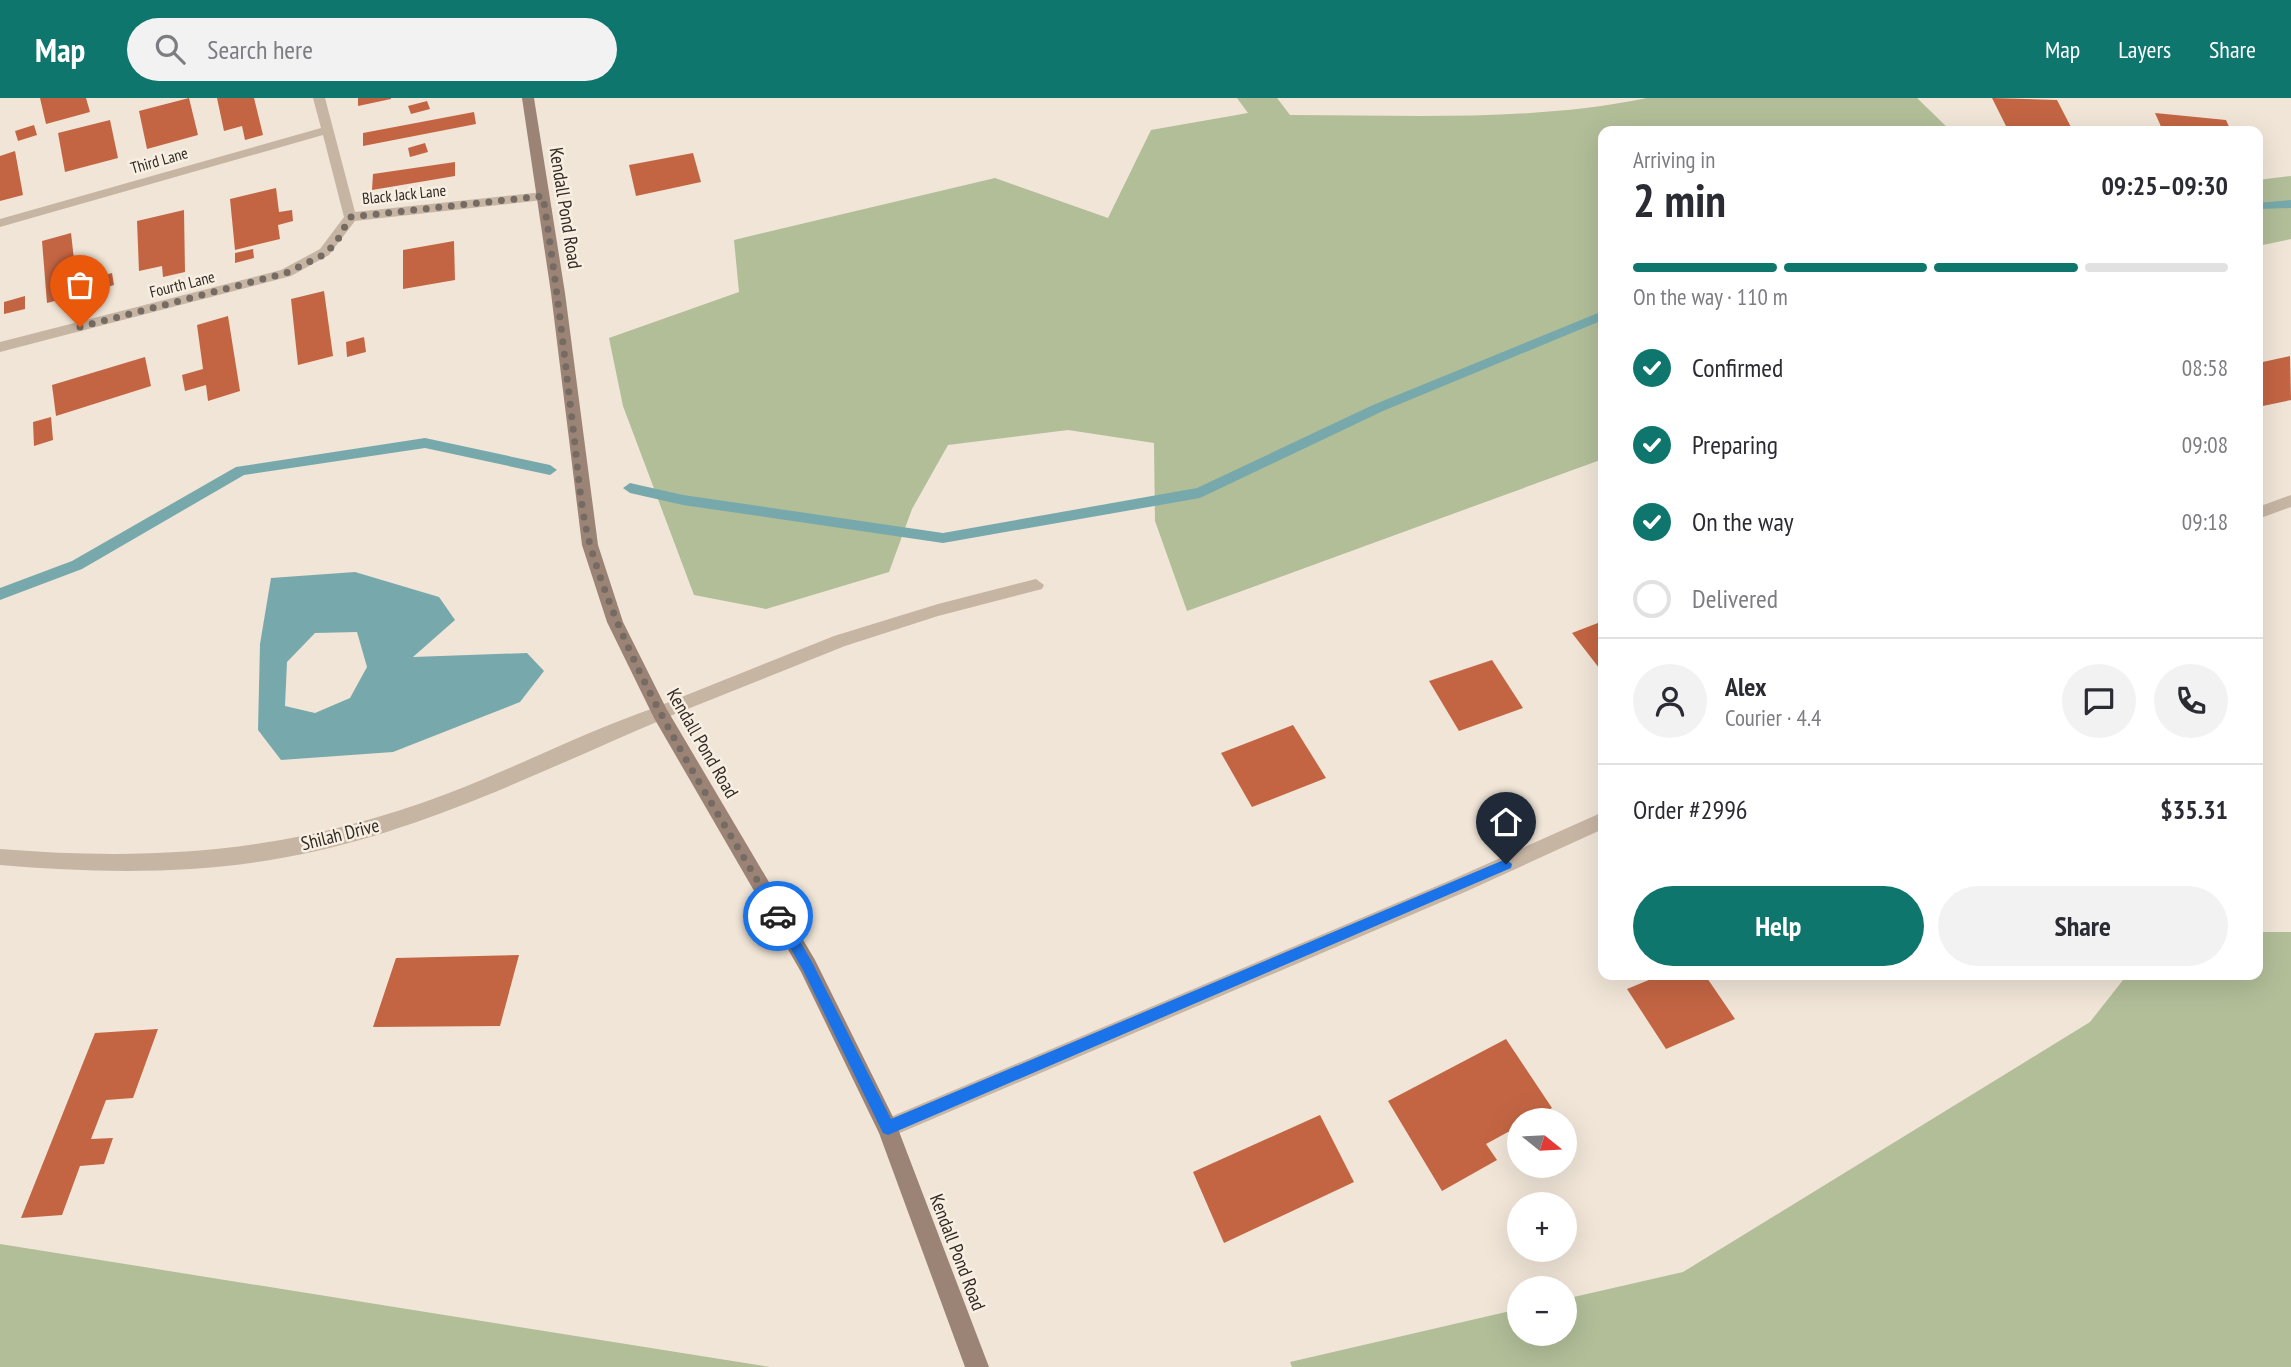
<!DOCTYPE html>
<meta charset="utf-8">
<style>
:root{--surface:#fff;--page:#f2f2f3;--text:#2b2b33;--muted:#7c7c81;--line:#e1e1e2;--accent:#0f766e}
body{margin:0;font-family:"PT Sans Narrow",sans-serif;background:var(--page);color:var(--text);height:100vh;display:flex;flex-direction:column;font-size:26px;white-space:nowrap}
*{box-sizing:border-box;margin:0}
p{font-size:23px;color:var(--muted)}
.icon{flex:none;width:38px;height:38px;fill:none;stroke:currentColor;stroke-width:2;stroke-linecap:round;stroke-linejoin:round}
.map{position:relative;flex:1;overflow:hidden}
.sheet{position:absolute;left:1598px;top:28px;width:665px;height:854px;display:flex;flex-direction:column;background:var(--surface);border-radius:14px;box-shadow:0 7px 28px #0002}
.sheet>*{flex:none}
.needle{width:46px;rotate:108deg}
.tools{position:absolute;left:1507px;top:1010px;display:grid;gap:14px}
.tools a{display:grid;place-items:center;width:70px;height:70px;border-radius:50%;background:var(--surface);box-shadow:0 7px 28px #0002;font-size:35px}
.pin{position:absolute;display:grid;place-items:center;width:60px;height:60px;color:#fff;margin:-72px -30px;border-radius:50% 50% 50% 0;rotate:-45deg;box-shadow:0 0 7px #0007}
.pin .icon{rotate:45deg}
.courier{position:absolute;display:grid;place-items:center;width:70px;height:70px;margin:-35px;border:5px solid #1a73e8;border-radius:50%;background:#fff;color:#222;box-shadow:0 2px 9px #0007}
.head em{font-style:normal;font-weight:700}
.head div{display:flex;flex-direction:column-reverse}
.head{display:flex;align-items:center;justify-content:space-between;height:119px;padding:0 35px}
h1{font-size:46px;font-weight:700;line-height:52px}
.bar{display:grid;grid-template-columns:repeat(4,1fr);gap:10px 7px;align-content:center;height:84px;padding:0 35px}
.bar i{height:9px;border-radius:5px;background:var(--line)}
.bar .on{background:var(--accent)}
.bar p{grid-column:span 4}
.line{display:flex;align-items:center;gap:18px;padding:0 35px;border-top:2px solid var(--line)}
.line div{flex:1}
.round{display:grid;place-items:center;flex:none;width:74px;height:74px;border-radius:37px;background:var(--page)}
ol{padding:0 35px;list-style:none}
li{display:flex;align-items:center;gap:21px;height:77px}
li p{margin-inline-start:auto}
li .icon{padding:7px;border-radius:50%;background:var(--accent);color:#fff;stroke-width:4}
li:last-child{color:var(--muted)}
li i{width:38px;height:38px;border:4px solid var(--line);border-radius:50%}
.cta{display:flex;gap:14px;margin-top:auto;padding:14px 35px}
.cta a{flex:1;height:80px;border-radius:42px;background:var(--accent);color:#fff;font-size:28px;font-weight:700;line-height:80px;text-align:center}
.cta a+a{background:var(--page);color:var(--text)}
header{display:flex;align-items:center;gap:42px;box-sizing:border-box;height:98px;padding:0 35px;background:var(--accent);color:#fff}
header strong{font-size:33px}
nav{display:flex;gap:38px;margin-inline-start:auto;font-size:24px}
.search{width:490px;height:63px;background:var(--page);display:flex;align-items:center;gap:18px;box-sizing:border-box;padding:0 24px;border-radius:38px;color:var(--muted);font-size:26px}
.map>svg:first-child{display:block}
.green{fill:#b1be98}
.water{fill:#77a9ac;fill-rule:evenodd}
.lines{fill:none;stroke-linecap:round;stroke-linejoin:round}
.stream{fill:#77a9ac;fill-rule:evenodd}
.building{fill:#c36543}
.lane{fill:#c7b5a4;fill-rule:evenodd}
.street{fill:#c7b5a4;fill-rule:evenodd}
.secondary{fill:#9b8476;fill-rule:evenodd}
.route{fill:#1a73e8}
.done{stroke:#756b63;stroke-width:7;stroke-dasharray:0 12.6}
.labels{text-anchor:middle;stroke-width:5;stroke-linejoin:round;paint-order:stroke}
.far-street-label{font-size:16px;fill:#332a25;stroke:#f8efe3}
.street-label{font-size:19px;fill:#332a25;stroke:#f8efe3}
</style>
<header>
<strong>Map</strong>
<div class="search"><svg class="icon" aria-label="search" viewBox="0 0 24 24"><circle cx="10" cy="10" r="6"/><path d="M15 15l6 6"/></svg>Search here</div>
<nav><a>Map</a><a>Layers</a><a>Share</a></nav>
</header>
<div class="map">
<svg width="2291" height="1269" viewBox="0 0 2291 1269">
<rect width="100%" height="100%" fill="#f0e5d7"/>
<g class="green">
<path d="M1237 0H1277L1290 17C1408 17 1531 24 1647 0H1917L1951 33H1603V361L1187 513 1155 423 1154 345 1068 332 948 347 912 411 889 474 766 511 694 497 623 308 609 240 739 194 734 142 995 80 1108 120 1151 32 1248 15Z"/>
<path d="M2291 78V141L2258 148V82Z"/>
<path d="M2258 834H2291V1269H1292L1290 1264 1519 1211V1236H1564L1565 1201 1683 1174 2090 924 2127 877H2258Z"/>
<path d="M0 1146 770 1269H0Z"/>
</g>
<path class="water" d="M355 474 439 499 455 522 413 559 527 555 544 573 520 604 393 654 281 662 258 632 260 546 271 480ZM315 535 357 534 367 569 350 600 315 615 285 608 287 564Z"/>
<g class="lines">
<g class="stream">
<path d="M2291 102V110L2258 111V105Z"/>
<path d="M1603 213V222L1383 313 1200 400 943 445 683 407 630 395 623 390 630 385 683 397 943 435 1197 390 1373 307Z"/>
<path d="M425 340 550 367 557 372 550 377 425 350 244 377 82 471 0 502V490L72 463 236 369Z"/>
</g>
</g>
<g class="building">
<path d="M40 0H86L90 14 46 26Z"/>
<path d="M189 0 198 37 147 51 139 13Z"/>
<path d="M217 0H254L263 37 245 42 242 28 224 33Z"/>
<path d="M358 0H391V1L358 8Z"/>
<path d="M1992 0 2057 2 2073 33 2008 32Z"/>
<path d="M427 3 430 11 411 16 408 8Z"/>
<path d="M474 14 476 26 363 48V35Z"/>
<path d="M2155 15 2226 22 2231 33H2163Z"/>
<path d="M110 22 118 60 65 74 58 35Z"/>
<path d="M34 27 37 37 18 43 15 33Z"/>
<path d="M425 45 428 54 410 59 408 50Z"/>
<path d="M15 53 23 97 0 103V58Z"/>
<path d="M693 55 701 84 636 98 629 67Z"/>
<path d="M455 64V78L372 92 373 76Z"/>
<path d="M276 90 279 114 292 112 293 123 278 127 280 141 235 152 230 101Z"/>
<path d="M184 112 185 174 163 179 162 168 139 173 137 123Z"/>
<path d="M71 135 78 197 47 205 42 143Z"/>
<path d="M454 143 455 182 403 191V152Z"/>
<path d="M253 151 254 160 235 165V155Z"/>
<path d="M112 175 114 187 89 194 88 182Z"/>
<path d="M324 193 333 258 298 267 291 201Z"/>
<path d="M25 198V211L4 216V204Z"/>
<path d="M228 218 240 293 208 303 206 287 185 293 182 277 203 271 197 227Z"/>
<path d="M364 239 366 254 347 259 346 244Z"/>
<path d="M2290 258 2291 302 2258 309V265Z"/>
<path d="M145 259 151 288 56 318 52 287Z"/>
<path d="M51 319 53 342 34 348 33 324Z"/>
<path d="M1603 523V575L1572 535Z"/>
<path d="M1492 562 1523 610 1459 633 1429 583Z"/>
<path d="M1293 627 1326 680 1252 709 1221 655Z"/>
<path d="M519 857 500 928 373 929 396 860Z"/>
<path d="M1661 877H1705L1735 921 1666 951 1627 891Z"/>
<path d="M158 931 133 1000 106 1002 91 1041 113 1040 104 1066 80 1068 62 1117 21 1120 95 935Z"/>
<path d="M1506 941 1552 1010 1530 1022H1519V1028L1486 1046 1497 1062 1442 1093 1388 1003Z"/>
<path d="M1320 1017 1354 1084 1224 1145 1193 1074Z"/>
</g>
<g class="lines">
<path class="lane" d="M1036 481 1044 487 1042 491 938 518 845 548 660 622 654 620 651 615 654 610 834 538 938 506Z"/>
<g class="street">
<path d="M313 0H325L355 114 543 94 549 98 543 102 355 123 329 157 291 178 0 254V244L281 172 320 151 344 119 323 37 0 129V121L321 30Z"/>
<path d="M2291 397V409L2258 421V409Z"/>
<path d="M660 608 666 610 669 615 666 620C543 672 419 735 287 759 192 777 96 775 0 767V751C162 764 296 753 449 695 520 668 588 632 660 608Z"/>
<path d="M1603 714V731L1465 794 895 1037 888 1041 881 1037 877 1030 881 1023 1451 782Z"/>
</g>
<path class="secondary" d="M522 0H534L565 195 598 447 623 524 666 610 815 862 895 1023 989 1269H965L879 1035 801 874 654 620 607 524 582 447 551 195Z"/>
</g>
<path class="route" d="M1506 761 1512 766 1511 770 888 1037 883 1035 803 872 772 818 774 814H783L812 864 891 1021Z"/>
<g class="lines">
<path class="done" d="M80 229 286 175 323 157 336 145 350 119 543 98C555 175 564 252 573 330 578 369 580 412 591 450 630 583 710 699 778 818"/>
</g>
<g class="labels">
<g class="far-street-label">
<text transform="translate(159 62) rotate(-16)" y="6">Third Lane</text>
<text transform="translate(404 96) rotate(-6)" y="6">Black Jack Lane</text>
<text transform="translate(182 186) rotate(-14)" y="6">Fourth Lane</text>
</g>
<g class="street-label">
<text transform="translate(566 110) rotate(81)" y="7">Kendall Pond Road</text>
<text transform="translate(703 645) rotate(60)" y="7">Kendall Pond Road</text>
<text transform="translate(340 736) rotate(-14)" y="7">Shilah Drive</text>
<text transform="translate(958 1154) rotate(69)" y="7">Kendall Pond Road</text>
</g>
</g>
</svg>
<div class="tools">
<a><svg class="needle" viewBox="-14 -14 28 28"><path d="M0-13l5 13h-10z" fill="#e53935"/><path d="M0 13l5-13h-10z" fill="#7c7c81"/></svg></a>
<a>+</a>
<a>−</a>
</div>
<div class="pin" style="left:80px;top:229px;background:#ea580c"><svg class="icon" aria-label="bag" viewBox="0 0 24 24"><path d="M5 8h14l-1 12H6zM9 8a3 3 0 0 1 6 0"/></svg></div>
<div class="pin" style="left:1506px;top:766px;background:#1f2937"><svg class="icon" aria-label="home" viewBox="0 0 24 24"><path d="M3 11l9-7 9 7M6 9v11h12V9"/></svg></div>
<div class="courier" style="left:778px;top:818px"><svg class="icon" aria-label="car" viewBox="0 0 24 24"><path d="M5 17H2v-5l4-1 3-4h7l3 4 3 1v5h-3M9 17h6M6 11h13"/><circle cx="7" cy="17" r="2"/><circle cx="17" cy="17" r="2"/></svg></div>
<section class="sheet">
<div class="head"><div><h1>2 min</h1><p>Arriving in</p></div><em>09:25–09:30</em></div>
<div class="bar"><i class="on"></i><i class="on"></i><i class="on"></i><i></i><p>On the way · 110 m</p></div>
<ol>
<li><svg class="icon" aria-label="check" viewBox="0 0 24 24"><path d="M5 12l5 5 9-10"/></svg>Confirmed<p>08:58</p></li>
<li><svg class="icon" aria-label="check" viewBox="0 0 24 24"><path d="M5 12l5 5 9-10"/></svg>Preparing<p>09:08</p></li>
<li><svg class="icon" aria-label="check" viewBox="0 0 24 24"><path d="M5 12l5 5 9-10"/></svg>On the way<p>09:18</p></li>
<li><i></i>Delivered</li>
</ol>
<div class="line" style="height:126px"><a class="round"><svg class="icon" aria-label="person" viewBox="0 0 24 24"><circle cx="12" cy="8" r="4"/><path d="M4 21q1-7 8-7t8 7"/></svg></a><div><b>Alex</b><p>Courier · 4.4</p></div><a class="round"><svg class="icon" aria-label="chat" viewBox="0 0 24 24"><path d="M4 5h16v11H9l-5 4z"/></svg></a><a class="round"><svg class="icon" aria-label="phone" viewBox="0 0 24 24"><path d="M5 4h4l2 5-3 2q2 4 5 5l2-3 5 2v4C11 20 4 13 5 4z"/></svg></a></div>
<div class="line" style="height:91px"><div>Order #2996</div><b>$35.31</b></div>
<div class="cta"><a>Help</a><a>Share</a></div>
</section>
</div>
